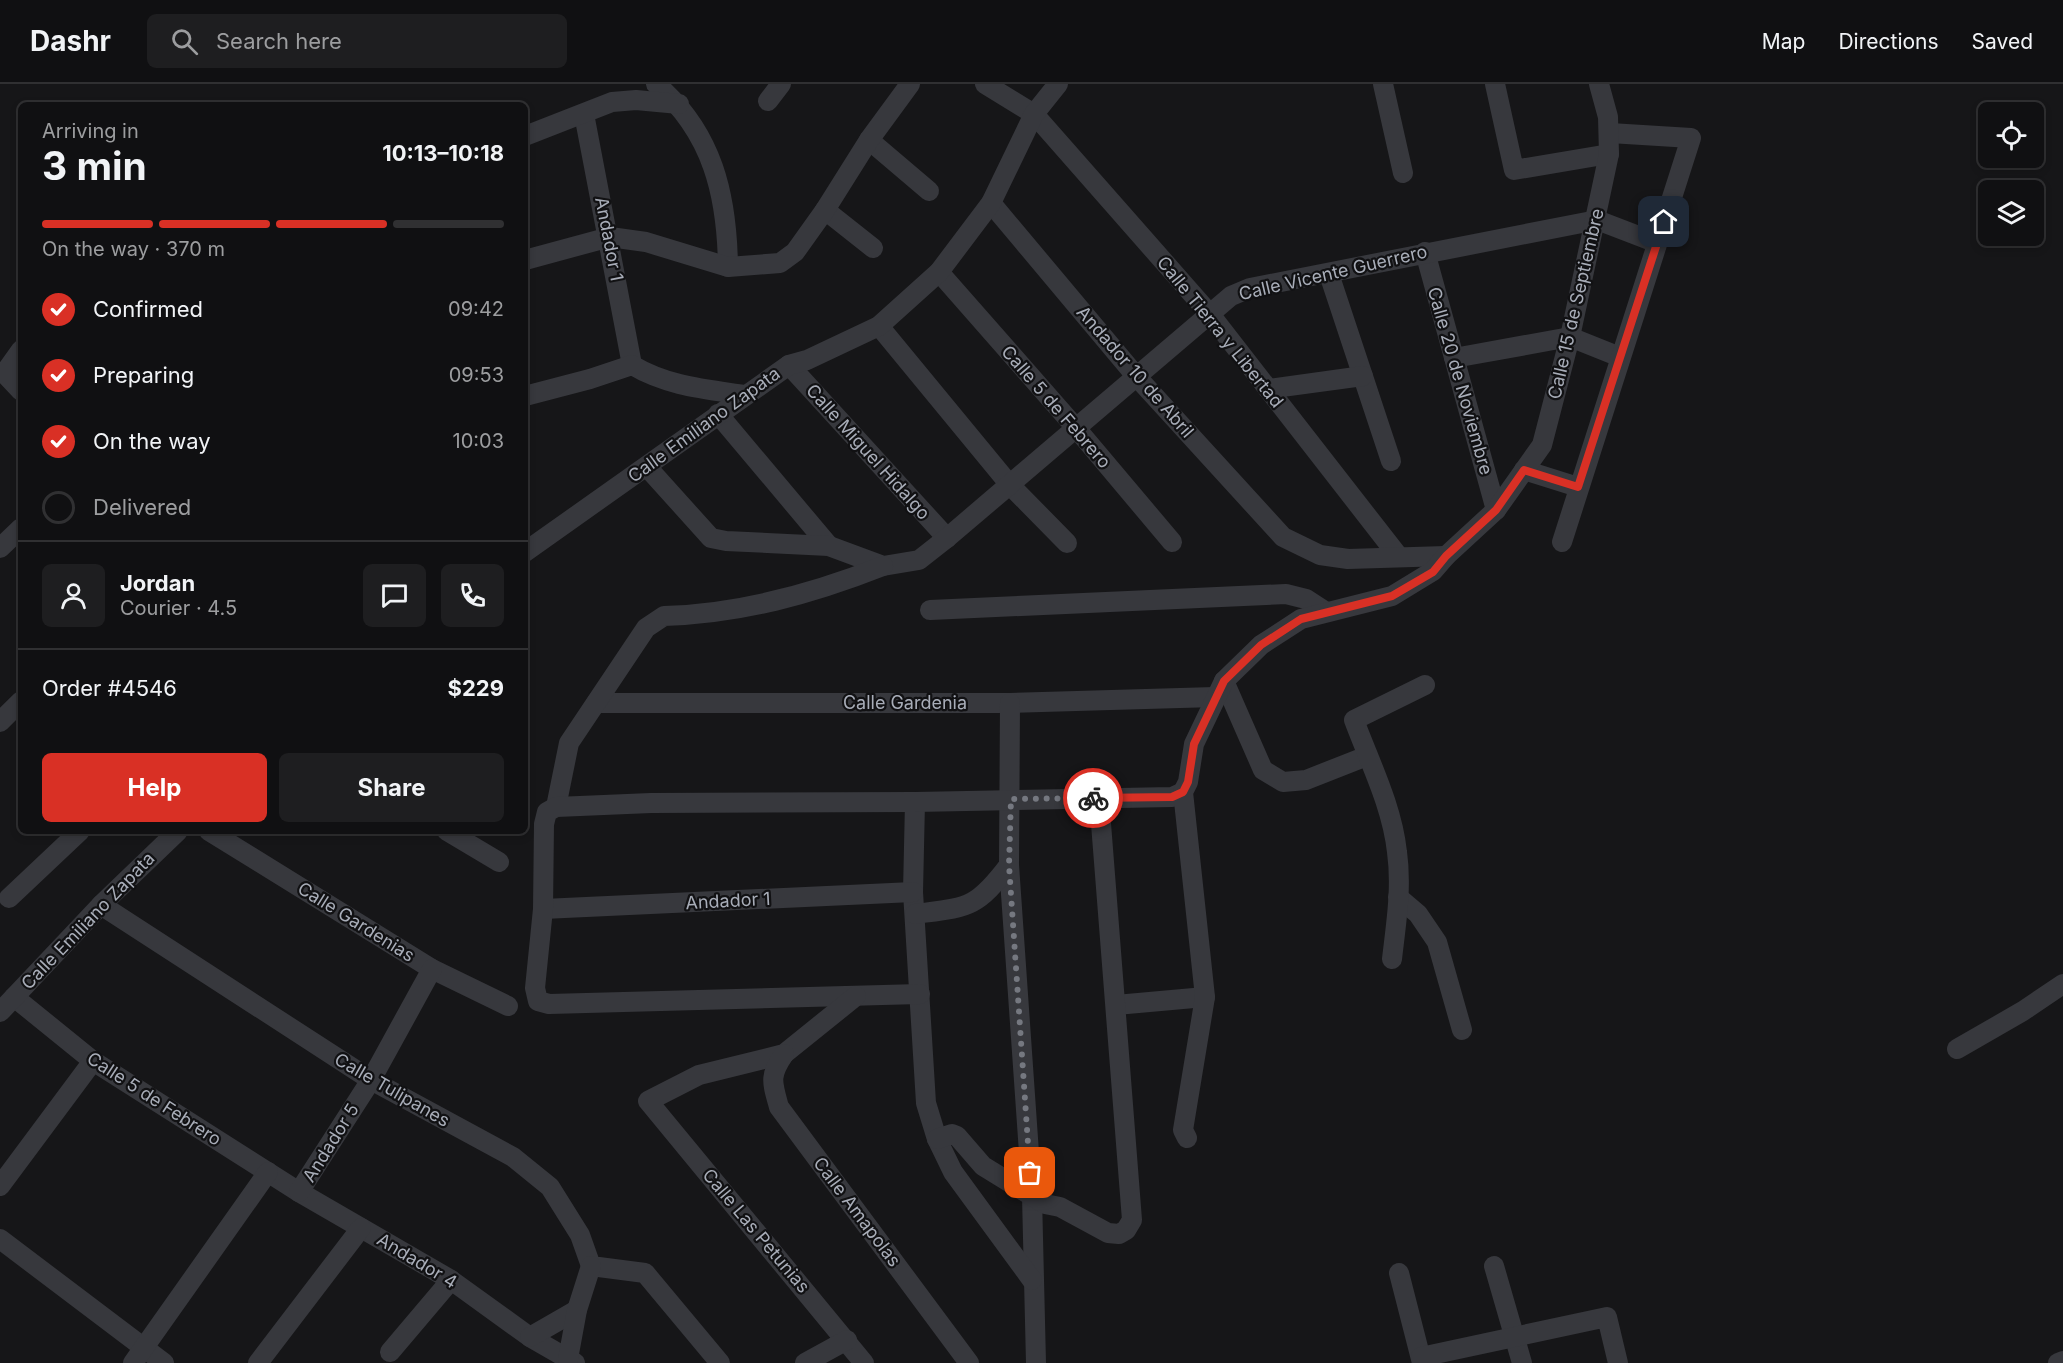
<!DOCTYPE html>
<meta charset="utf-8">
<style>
:root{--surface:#101012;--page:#1e1e20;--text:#f1f3f6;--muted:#9c9d9f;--line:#303032;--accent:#d93025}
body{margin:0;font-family:Inter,sans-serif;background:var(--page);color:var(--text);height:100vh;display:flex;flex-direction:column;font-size:22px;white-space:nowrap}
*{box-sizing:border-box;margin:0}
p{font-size:20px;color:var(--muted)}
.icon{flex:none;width:33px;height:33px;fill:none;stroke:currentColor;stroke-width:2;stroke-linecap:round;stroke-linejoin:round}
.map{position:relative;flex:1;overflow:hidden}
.side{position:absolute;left:18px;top:18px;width:510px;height:732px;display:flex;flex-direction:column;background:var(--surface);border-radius:9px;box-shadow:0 3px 9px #0003,0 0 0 2px var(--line)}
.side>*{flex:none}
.fabs{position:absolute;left:1978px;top:18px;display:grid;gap:12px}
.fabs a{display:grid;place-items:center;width:66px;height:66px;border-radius:9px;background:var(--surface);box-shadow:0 3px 9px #0003,0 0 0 2px var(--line);font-size:30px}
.pin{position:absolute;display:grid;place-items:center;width:51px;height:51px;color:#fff;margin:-26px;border-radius:12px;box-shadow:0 3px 9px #0006}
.courier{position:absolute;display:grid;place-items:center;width:60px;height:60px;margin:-30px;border:4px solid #d93025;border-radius:50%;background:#fff;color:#222;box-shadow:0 2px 8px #0007}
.overview em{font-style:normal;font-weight:700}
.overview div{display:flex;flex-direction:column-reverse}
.overview{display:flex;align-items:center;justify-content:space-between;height:102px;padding:0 24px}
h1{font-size:39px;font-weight:700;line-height:45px}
.bar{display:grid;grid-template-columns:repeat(4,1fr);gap:9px 6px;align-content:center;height:72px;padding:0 24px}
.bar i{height:8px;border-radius:4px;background:var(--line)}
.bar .active{background:var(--accent)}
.bar p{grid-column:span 4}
.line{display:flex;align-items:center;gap:15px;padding:0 24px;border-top:2px solid var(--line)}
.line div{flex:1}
.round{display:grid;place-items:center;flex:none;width:63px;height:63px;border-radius:9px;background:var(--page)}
ol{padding:0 24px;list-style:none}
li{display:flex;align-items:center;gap:18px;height:66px}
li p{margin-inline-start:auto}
li .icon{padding:6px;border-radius:50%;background:var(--accent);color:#fff;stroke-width:4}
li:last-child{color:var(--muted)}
li i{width:33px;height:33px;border:3px solid var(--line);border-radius:50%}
.button{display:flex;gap:12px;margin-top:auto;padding:12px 24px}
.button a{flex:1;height:69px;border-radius:9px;background:var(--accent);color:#fff;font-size:24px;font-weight:700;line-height:69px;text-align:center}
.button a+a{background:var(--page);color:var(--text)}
header{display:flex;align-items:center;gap:36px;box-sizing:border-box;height:84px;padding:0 30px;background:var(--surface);border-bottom:2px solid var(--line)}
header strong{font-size:28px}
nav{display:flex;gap:33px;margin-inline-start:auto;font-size:21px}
.search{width:420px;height:54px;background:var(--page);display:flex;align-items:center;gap:15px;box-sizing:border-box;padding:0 21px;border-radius:9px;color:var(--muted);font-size:22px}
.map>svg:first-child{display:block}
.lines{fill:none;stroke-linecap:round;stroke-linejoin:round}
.minor{stroke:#37383d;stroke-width:20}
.done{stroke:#757880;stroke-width:6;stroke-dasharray:0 10.8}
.route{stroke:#d93025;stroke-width:8}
.labels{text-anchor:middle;stroke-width:4.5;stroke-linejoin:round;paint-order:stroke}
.street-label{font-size:18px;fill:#a8adb8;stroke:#111113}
</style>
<header>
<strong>Dashr</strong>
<div class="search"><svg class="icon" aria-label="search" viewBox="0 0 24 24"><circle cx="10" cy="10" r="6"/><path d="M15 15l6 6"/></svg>Search here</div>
<nav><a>Map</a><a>Directions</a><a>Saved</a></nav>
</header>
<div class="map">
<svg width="2063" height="1279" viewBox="0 0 2063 1279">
<rect width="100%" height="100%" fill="#161618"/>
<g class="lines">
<g class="minor">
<path d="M656 0C713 49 727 111 728 183"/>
<path d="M985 0 1034 30 1209 229 1399 473"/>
<path d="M1383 0 1403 89"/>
<path d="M1495 0 1514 86 1609 70"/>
<path d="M768 17 781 0"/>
<path d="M584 30 632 281"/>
<path d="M525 52 612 18 636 16 679 20"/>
<path d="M869 56 929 107"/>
<path d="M991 119 1136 292 1283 453 1320 471 1348 475 1446 472"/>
<path d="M825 126 873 164"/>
<path d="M1425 168 1496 426"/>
<path d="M525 176 610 153 646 158 728 183 780 179 795 168 825 126 869 56 910 0"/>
<path d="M939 188 1076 344 1172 458"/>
<path d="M1329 190 1391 377"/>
<path d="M879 242 1010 401 1067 459"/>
<path d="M21 266 6 287 7 292 21 307"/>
<path d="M1454 274 1570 253 1620 273"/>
<path d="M789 281 947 454"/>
<path d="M1268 305 1363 292"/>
<path d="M525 312 590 295 632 281C667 302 705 305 745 311"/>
<path d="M718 330 829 462"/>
<path d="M647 383 711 454 726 457 829 462 883 482 919 476 947 454 1231 212 1250 204 1597 136 1657 159"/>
<path d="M1524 386 1578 403"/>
<path d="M1562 458 1691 54 1610 49"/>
<path d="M0 464 21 444"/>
<path d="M525 468 789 281 807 276 879 242 939 188 991 119 1034 30 1058 0"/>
<path d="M930 526 1286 510 1306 515 1326 528"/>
<path d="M1224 597 1263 686 1283 698 1306 696 1367 672"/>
<path d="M596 619H1010L1215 613"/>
<path d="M1010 619 1009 781 1032 1112 1036 1279"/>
<path d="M0 638 21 617"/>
<path d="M915 718 913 808 926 1019 937 1055 953 1088 1032 1196"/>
<path d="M556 723 569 659 646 544 664 532C740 530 812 510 883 482"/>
<path d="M209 747 432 885 508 922"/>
<path d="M447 747 499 778"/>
<path d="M1398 813 1418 830 1437 858 1462 946"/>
<path d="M9 814 80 747"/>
<path d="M101 821 371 996 513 1073 550 1103 580 1151 591 1182 645 1189 720 1279"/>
<path d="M543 825 913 808"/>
<path d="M915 830C968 823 976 825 1009 781"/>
<path d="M1392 875C1396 840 1402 804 1397 768 1392 722 1370 679 1354 636L1425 601"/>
<path d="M920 910 549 920 538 917 535 904 543 825 544 740 547 728 556 723 651 719 915 718 1172 713 1183 708"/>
<path d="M856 912 784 970 699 991 648 1017 864 1279"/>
<path d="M14 913 93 977 299 1108 451 1196 530 1253 575 1279"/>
<path d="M1116 921 1205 913"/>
<path d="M0 928 101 821 178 747"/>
<path d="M1957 965 2023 927 2063 900"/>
<path d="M784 970C769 992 772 998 779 1023L969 1279"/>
<path d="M1187 1054 1183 1046 1205 913 1183 708 1188 698 1194 660 1224 597 1261 561 1301 535 1392 512 1433 487 1446 472 1496 426 1542 361 1570 253 1609 70 1608 33 1599 0"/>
<path d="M937 1055 952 1050 957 1052 983 1082 1045 1120 1060 1123 1108 1149 1119 1150 1126 1146 1132 1136 1099 714"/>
<path d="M0 1102 93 977"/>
<path d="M299 1108 371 996 432 885"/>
<path d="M0 1155 164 1279"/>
<path d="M1494 1182 1522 1279"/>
<path d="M1399 1189 1422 1279"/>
<path d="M530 1253 577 1226"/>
<path d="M390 1268 451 1196"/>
<path d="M1421 1273 1607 1233 1618 1279"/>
<path d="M568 1275 577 1226 591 1182"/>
<path d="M133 1279 268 1088"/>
<path d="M258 1279 361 1144"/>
<path d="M805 1279 847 1256"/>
<path d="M2058 1279 2063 1277"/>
</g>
</g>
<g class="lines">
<path class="done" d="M1030 1089 1009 781 1011 715 1093 714"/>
<path class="route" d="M1093 714 1172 713 1183 708 1188 698 1194 660 1224 597 1261 561 1301 535 1392 512 1433 488 1446 472 1496 426 1524 386 1578 403 1664 138"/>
</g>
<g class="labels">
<g class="street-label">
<text transform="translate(609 155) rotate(79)" y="6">Andador 1</text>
<text transform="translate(1333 189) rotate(-13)" y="6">Calle Vicente Guerrero</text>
<text transform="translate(1576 220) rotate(-77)" y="6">Calle 15 de Septiembre</text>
<text transform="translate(1220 248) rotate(51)" y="6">Calle Tierra y Libertad</text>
<text transform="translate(1135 288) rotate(49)" y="6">Andador 10 de Abril</text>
<text transform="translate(1460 297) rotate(74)" y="6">Calle 20 de Noviembre</text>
<text transform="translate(1056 323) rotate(49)" y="6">Calle 5 de Febrero</text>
<text transform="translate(704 341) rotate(-36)" y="6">Calle Emiliano Zapata</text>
<text transform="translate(868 368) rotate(48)" y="6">Calle Miguel Hidalgo</text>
<text x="905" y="625">Calle Gardenia</text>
<text transform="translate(728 817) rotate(-3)" y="6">Andador 1</text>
<text transform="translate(88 837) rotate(-46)" y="6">Calle Emiliano Zapata</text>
<text transform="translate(356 838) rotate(32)" y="6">Calle Gardenias</text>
<text transform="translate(392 1006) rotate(30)" y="6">Calle Tulipanes</text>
<text transform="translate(154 1015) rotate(33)" y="6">Calle 5 de Febrero</text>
<text transform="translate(331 1059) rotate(-58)" y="6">Andador 5</text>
<text transform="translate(857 1128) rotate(53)" y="6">Calle Amapolas</text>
<text transform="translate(756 1147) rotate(50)" y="6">Calle Las Petunias</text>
<text transform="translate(417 1177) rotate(31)" y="6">Andador 4</text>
</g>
</g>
</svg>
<div class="fabs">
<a><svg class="icon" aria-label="locate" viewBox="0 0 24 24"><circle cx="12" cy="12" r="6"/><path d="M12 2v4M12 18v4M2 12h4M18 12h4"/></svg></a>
<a><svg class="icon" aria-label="layers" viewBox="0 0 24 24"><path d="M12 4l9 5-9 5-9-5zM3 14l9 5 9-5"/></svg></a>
</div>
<div class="pin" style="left:1030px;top:1089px;background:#ea580c"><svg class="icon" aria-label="bag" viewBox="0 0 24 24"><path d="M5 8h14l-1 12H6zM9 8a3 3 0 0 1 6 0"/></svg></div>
<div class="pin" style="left:1664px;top:138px;background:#1f2937"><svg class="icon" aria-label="home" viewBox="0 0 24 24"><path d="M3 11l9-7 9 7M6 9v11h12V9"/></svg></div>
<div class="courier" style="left:1093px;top:714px"><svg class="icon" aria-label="bike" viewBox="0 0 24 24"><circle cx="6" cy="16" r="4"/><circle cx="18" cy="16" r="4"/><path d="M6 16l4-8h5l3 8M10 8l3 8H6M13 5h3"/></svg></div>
<section class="side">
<div class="overview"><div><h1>3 min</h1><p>Arriving in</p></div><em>10:13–10:18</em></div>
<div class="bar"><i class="active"></i><i class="active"></i><i class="active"></i><i></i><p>On the way · 370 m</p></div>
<ol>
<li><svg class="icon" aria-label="check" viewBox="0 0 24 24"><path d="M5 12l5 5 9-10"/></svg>Confirmed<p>09:42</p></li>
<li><svg class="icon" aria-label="check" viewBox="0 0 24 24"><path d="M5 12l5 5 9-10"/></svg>Preparing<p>09:53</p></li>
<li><svg class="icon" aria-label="check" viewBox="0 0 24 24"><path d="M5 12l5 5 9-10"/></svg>On the way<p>10:03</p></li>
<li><i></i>Delivered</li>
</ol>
<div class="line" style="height:108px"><a class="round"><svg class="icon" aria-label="person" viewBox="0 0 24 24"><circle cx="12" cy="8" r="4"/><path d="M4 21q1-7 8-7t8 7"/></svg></a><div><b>Jordan</b><p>Courier · 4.5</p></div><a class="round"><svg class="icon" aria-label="chat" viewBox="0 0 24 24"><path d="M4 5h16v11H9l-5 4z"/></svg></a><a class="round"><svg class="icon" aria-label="phone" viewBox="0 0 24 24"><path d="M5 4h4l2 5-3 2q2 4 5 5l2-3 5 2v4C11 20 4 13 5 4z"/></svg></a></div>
<div class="line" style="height:78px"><div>Order #4546</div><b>$229</b></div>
<div class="button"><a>Help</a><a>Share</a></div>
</section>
</div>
